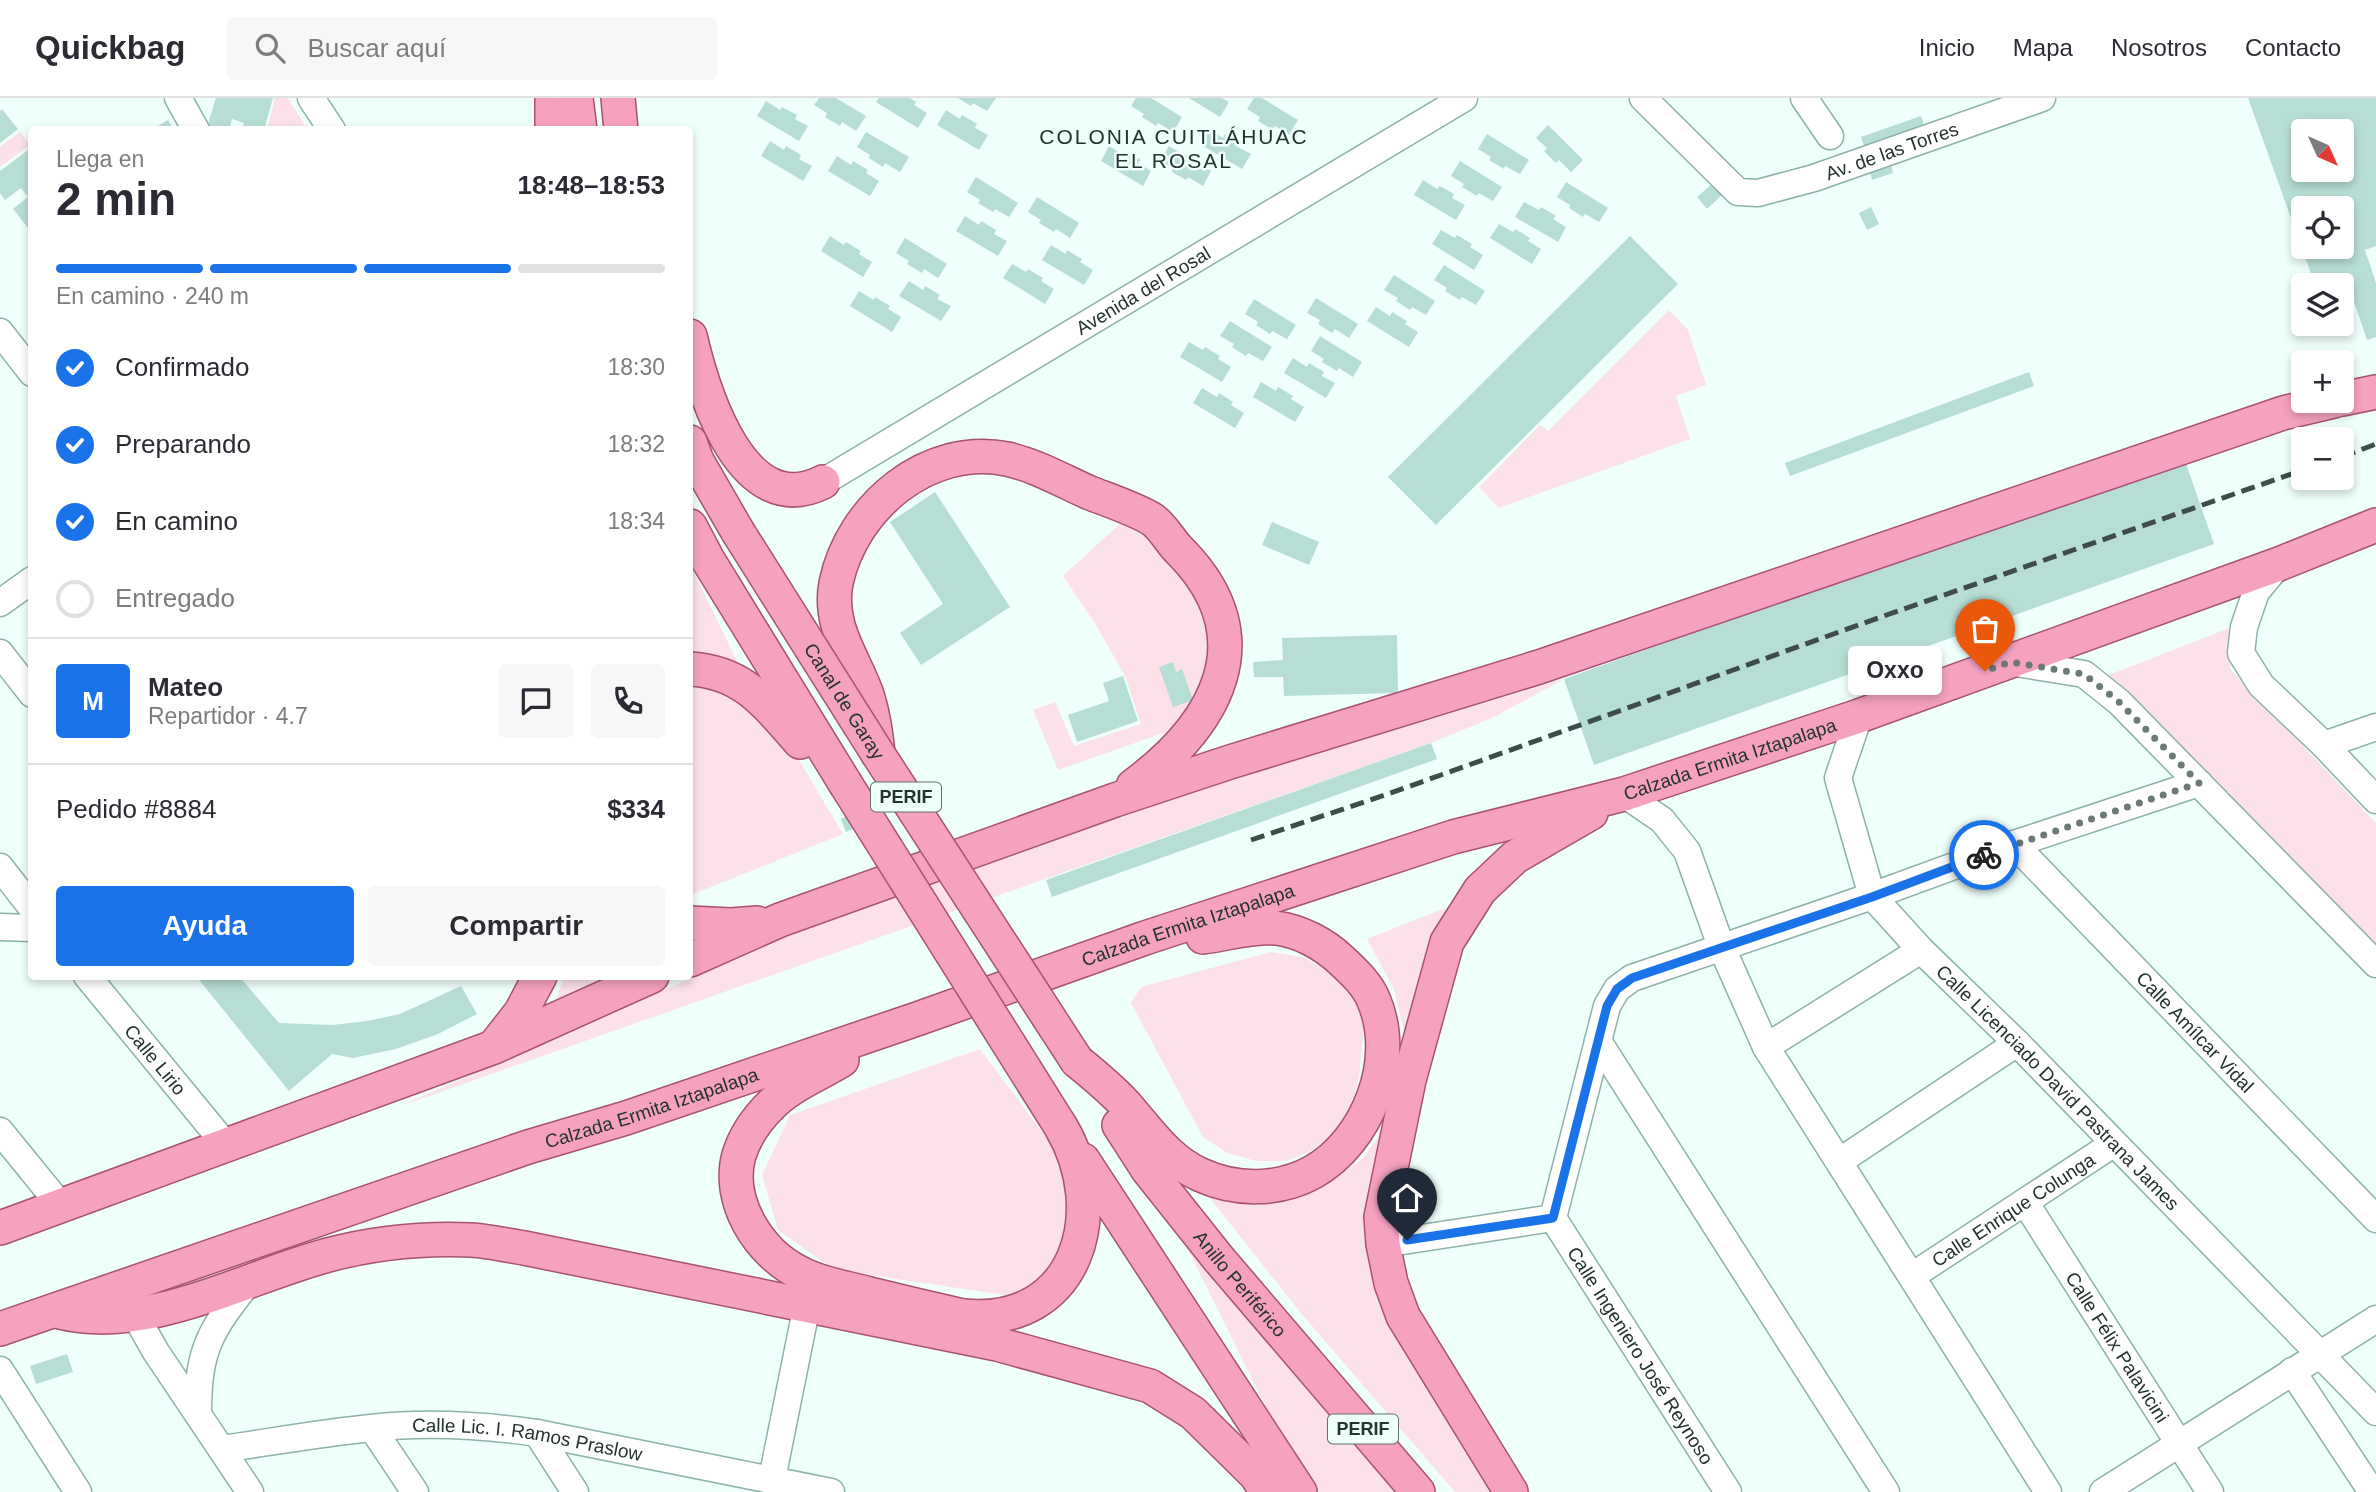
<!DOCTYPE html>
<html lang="es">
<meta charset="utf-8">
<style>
:root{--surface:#fff;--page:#f7f7f7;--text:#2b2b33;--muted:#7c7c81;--line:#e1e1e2;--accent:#1a73e8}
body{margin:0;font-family:Helvetica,sans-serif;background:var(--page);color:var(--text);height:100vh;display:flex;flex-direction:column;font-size:26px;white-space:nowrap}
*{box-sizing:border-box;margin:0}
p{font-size:23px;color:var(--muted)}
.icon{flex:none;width:38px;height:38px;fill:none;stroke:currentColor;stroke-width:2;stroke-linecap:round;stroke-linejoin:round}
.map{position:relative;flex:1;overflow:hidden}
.panel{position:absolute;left:28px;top:28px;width:665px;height:854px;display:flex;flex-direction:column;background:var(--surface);border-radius:7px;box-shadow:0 4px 10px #0003}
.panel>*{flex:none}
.needle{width:46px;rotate:135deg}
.tools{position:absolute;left:2291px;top:21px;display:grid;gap:14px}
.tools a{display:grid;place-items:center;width:63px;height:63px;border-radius:7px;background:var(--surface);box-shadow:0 4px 10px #0003;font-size:35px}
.pin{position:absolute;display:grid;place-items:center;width:60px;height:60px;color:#fff;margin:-72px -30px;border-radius:50% 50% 50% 0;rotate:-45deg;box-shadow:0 0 7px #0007}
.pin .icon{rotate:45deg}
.courier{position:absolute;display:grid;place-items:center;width:70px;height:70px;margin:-35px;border:5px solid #1a73e8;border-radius:50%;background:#fff;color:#222;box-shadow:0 2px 9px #0007}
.bubble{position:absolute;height:49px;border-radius:7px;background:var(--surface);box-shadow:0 4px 10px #0003;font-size:23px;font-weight:700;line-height:49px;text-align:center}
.summary em{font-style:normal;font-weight:700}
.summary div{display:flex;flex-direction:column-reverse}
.summary{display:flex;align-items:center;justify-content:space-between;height:119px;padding:0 28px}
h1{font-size:46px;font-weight:700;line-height:52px}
.bar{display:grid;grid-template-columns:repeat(4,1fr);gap:10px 7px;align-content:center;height:84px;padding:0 28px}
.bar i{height:9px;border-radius:5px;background:var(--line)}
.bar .active{background:var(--accent)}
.bar p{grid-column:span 4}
.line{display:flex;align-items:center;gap:18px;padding:0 28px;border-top:2px solid var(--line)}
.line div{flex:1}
.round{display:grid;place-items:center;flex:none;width:74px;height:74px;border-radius:7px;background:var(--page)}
ol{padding:0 28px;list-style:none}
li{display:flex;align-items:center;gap:21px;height:77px}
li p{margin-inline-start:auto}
li .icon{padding:7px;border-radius:50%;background:var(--accent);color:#fff;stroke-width:4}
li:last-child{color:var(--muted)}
li i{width:38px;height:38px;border:4px solid var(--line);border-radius:50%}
.primary-button{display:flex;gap:14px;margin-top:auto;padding:14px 28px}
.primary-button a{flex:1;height:80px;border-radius:7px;background:var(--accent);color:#fff;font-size:28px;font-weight:700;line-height:80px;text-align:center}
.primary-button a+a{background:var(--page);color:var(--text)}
header{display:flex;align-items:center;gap:42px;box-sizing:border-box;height:98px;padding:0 35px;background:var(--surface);border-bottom:2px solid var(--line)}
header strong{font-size:33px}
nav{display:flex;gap:38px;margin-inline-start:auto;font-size:24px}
.search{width:490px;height:63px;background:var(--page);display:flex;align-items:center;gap:18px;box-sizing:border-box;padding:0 24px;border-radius:7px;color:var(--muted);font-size:26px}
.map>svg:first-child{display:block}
.green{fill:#fce1e8}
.building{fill:#b7ded5;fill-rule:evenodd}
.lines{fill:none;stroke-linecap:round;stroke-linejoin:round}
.minor-casing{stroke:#8cb2a9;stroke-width:29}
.major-casing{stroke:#a85271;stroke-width:36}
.minor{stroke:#fff;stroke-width:26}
.major{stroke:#f5a1bf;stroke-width:33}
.rail{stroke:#3e4d4a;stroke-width:5;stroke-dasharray:14 7;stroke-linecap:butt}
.major-bridge-casing{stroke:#a85271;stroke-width:36;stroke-linecap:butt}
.major-bridge{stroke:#f5a1bf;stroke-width:33}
.done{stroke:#6b7a77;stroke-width:7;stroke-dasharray:0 12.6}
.route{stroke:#1a73e8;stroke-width:9}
.labels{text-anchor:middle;stroke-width:5;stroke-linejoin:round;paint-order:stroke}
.shield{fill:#effffb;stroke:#61706d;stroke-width:2}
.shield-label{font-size:18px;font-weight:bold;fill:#243330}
.street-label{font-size:19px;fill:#243330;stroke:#effffb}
.neighbourhood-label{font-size:21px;letter-spacing:2px;fill:#243330;stroke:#effffb}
</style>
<header>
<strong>Quickbag</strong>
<div class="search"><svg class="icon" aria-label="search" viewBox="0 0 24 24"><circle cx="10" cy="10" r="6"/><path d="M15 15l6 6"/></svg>Buscar aquí</div>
<nav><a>Inicio</a><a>Mapa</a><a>Nosotros</a><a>Contacto</a></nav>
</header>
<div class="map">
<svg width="2376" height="1394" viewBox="0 0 2376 1394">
<rect width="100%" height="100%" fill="#effffb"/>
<g class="green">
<path d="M275 0H288L307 31H267Z"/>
<path d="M20 34 30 47 0 69V49Z"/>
<path d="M1669 212 1688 232 1706 287 1676 298 1690 341 1499 410 1479 389 1540 327 1548 333Z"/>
<path d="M1123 423 1154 445 1189 477 1218 534 1189 626 1058 672 1033 612 1055 604 1074 648 1141 626 1126 580 1096 527 1063 478Z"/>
<path d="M690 466 756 603 773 618 843 736 696 795 690 794Z"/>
<path d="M2237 527 2230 571 2376 725V858L2101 580Z"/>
<path d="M1564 581 1492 620 1431 645 398 1009 829 819 1198 692Z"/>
<path d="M1453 807 1407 946 1394 891 1367 841Z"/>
<path d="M1271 854 1303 859 1330 874 1352 897 1364 926 1359 979 1352 1008 1336 1033 1313 1052 1286 1063H1256L1227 1055 1203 1039 1131 905 1141 889Z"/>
<path d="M564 879H604L555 905Z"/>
<path d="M980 951 1066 1066 1074 1097 1060 1158 1039 1182 1012 1198 835 1172 778 1132 762 1077 790 1017Z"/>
<path d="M1388 1025 1372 1121 1503 1394H1455L1300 1214 1205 1094 1289 1101 1329 1085 1363 1060Z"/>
<path d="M1166 1108 1397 1394H1319L1264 1305Z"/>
</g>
<g class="building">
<path d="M216 0H273L264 32H242L244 25 232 21 229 32 207 29Z"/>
<path d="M819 0H836L866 18 856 33 842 24 840 28 825 19 827 15 814 7Z"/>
<path d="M879 0H910L916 4 914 7 927 15 918 30 876 4Z"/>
<path d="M958 0H996L987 13 973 5 971 8Z"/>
<path d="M1136 0H1151L1182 19 1173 34 1158 25 1156 28 1142 19 1144 16 1131 8Z"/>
<path d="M1189 0H1222L1229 4 1220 19Z"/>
<path d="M1254 0H1262L1298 22 1289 37 1275 28 1273 32 1258 23 1260 19 1247 11Z"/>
<path d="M2248 0H2376V148L2365 152 2376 185V239L2367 242 2350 192 2342 195V187H2315ZM2303 33H2342V72H2303ZM2303 110H2342V149H2303Z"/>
<path d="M766 3 780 12 782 9 797 17 795 21 808 28 799 43 757 18Z"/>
<path d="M2 11 18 31 0 45V13Z"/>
<path d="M946 12 960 21 962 17 977 26 975 30 988 37 979 52 937 27Z"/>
<path d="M1921 18 1924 27 1864 48 1861 39Z"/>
<path d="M168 22 174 32H151Z"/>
<path d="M1548 27 1583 62 1571 74 1559 62 1556 65 1544 53 1547 50 1536 40Z"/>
<path d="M1209 31 1223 40 1225 36 1240 45 1238 49 1251 56 1242 71 1200 46Z"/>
<path d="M866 34 909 59 900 74 885 65 883 69 869 60 870 57 857 49Z"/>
<path d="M1487 36 1529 62 1520 76 1505 68 1504 71 1489 62 1491 59 1478 51Z"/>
<path d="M770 43 784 52 786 48 801 57 799 61 812 68 803 83 761 58Z"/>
<path d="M1109 48 1124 57 1126 53 1141 62 1138 65 1151 73 1143 88 1101 63Z"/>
<path d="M1169 48 1211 73 1203 88 1188 79 1186 82 1172 74 1173 70 1160 63Z"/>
<path d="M32 49V129L29 131 13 111 28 99 21 90 5 102 0 95V73Z"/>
<path d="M837 58 851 67 853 63 868 72 866 75 879 83 870 98 828 73Z"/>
<path d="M1460 63 1502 89 1493 103 1479 95 1477 98 1462 89 1464 86 1451 78Z"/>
<path d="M1891 67 1893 75 1872 82 1870 74Z"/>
<path d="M976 79 1018 105 1009 119 995 111 993 114 978 105 980 102 967 94Z"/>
<path d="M1423 82 1437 91 1440 88 1454 96 1452 100 1465 107 1456 122 1414 97Z"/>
<path d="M1566 84 1608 110 1599 124 1585 116 1583 119 1569 110 1570 107 1557 99Z"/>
<path d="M1713 85 1723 96 1707 111 1697 99Z"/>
<path d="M1037 99 1079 125 1070 140 1056 131 1054 134 1039 125 1041 122 1028 114Z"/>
<path d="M1524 104 1539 112 1541 109 1556 118 1553 121 1566 129 1558 144 1515 119Z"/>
<path d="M1871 109 1879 126 1867 132 1859 115Z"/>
<path d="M965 118 979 127 981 123 996 132 994 136 1007 143 998 158 956 133Z"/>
<path d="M1499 126 1513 134 1515 131 1530 140 1528 143 1541 151 1532 166 1490 140Z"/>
<path d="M1441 132 1455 140 1457 137 1472 146 1470 149 1483 157 1474 172 1432 146Z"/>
<path d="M830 138 844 147 846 144 861 153 859 156 872 164 863 179 821 153Z"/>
<path d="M1630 138 1678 186 1436 427 1388 379Z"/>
<path d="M905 140 947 166 938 180 924 171 922 175 907 166 909 163 896 155Z"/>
<path d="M1051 147 1066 156 1067 152 1082 161 1080 164 1093 172 1084 187 1042 162Z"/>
<path d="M1012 166 1026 174 1028 171 1043 180 1041 183 1054 191 1045 206 1003 180Z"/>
<path d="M1444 167 1485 193 1476 207 1462 199 1460 202 1445 193 1447 190 1434 182Z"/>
<path d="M1394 177 1435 203 1426 217 1412 209 1410 212 1396 203 1398 200 1384 192Z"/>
<path d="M909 183 923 192 925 188 940 197 937 201 951 208 941 223 899 198Z"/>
<path d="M859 193 874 202 875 199 890 208 888 211 901 219 892 234 850 208Z"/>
<path d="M1316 200 1358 226 1349 240 1335 231 1332 235 1318 226 1320 222 1307 215Z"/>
<path d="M1254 201 1296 227 1287 241 1272 233 1270 236 1256 227 1258 224 1245 216Z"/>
<path d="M1376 209 1390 218 1392 214 1407 223 1405 226 1418 234 1409 249 1367 223Z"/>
<path d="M1230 223 1272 249 1263 263 1248 255 1246 258 1232 249 1234 246 1220 238Z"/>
<path d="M1320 238 1362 264 1353 279 1339 270 1337 273 1322 264 1324 261 1311 253Z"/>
<path d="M1189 244 1203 252 1205 249 1220 258 1218 261 1231 269 1222 284 1180 259Z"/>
<path d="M1293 260 1307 269 1309 265 1324 274 1322 278 1335 285 1326 300 1284 275Z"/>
<path d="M2029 274 2034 288 1790 378 1785 365Z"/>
<path d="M1261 284 1276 293 1278 289 1293 298 1291 301 1304 309 1295 324 1253 299Z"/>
<path d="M1202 290 1217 299 1219 295 1233 304 1231 307 1244 315 1235 330 1193 305Z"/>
<path d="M2184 360 2214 446 1594 667 1564 581Z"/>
<path d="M935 394 1010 509 921 567 900 535 943 506 890 424Z"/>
<path d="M1272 424 1319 444 1309 467 1262 447Z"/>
<path d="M1397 537 1398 595 1284 598 1283 579H1254L1253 564 1283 562 1282 540Z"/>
<path d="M1173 564 1176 574 1182 571 1193 602 1173 609 1159 569Z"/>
<path d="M1123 578 1138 623 1077 644 1068 617 1109 603 1103 585Z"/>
<path d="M1431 645 1437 661 1052 799 1046 782Z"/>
<path d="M896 683 903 702 883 710 886 718 846 734 841 721 851 716 853 702Z"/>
<path d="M196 878H239L279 925 332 927 367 923 400 916 461 888 477 916 438 936 396 951 353 960 332 956 289 993Z"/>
<path d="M67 1256 73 1274 36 1286 30 1268Z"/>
</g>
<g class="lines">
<g class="minor-casing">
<g id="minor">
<path d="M178 0 196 32"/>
<path d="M311 0 332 32"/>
<path id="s1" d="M1643 0 1738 94 1758 95 1814 80 2042 0"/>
<path d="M1804 0 1830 38"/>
<path d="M0 234 32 275"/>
<path id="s2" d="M823 384 1464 0"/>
<path d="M2279 466 2256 494 2244 529 2241 555 2261 587 2324 647 2376 702"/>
<path d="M0 505 32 482"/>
<path d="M0 555 32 596"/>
<path d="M2010 564 2084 576 2119 604 2376 866"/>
<path id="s3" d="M1859 618 1838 680 1872 798 1921 852 2017 945 2376 1314"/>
<path d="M2324 647 2376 629"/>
<path d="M1624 696 1662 722 1687 753 1721 848 1766 949 2048 1394"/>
<path id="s4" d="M2014 746 2376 1121"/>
<path d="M0 769 32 810"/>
<path d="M0 829 32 830"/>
<path id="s5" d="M87 878 225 1046"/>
<path d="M1598 943 1886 1394"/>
<path d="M1766 949 1921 852"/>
<path d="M0 1033 61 1108"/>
<path d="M1840 1063 2017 945"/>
<path id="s6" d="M2025 1104 2210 1394"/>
<path d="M1553 1120 1607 908 1617 891 1632 880 1872 798 2014 746 2199 685"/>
<path id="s7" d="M1553 1120 1728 1394"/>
<path d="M1383 1146 1553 1120"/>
<path id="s8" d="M1912 1178 2113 1046"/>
<path d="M126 1201 156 1254 250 1394"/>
<path d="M0 1272 78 1394"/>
<path d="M2292 1273 2372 1394"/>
<path d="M198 1316C198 1250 210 1233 250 1182"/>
<path d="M372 1330 415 1394"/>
<path d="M537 1335 575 1394"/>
<path id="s9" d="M222 1351C271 1344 321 1335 371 1330 426 1324 482 1327 537 1335L831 1394"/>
<path d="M772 1381 807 1207"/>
<path d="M2103 1394 2376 1221"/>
</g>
</g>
<g class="major-casing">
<g id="major">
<path d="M552 0V32"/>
<path d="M576 0 580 32"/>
<path d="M618 0 621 32"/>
<path d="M690 238C703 293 742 425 823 384"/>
<path d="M2342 301 2376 294"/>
<path d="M690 344 697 363 738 434"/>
<path d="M690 428 708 462 845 685"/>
<path d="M690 571C744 574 766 606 800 644"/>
<path d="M878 656C876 635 873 614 866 594 852 557 828 527 836 485 852 409 928 345 1007 361 1035 367 1063 383 1090 395 1108 402 1138 412 1153 422 1164 430 1171 445 1181 454 1265 540 1217 626 1133 688"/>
<path d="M690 825 731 827 757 825"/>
<path d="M690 862 780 822 1115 702 1230 664 1539 569 2283 315 2334 303"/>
<path d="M496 946 521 914 540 878"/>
<path d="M842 962C818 977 790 987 770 1008 757 1021 745 1038 739 1057 726 1103 759 1155 800 1175 820 1186 844 1189 866 1195 899 1203 931 1211 964 1218 1077 1229 1111 1114 1061 1029"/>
<path d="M1077 963C1093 976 1110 990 1124 1005 1148 1032 1167 1062 1201 1077 1236 1093 1279 1093 1313 1074 1368 1043 1399 962 1374 903 1368 887 1354 874 1341 862 1324 846 1300 833 1276 830 1251 828 1227 836 1203 839"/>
<path id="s10" d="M1119 1027 1148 1072 1218 1160 1418 1394"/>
<path d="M1083 1062 1300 1394"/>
<path d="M0 1130 494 949 652 878"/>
<path d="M60 1214C147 1236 245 1179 328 1157 374 1145 424 1140 471 1142 488 1143 506 1147 524 1150L997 1246 1150 1288 1193 1315 1256 1377 1267 1394"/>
<path id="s11" d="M0 1231 528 1049 626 1020 917 921 1145 840 1453 739 1624 696 1859 618 2279 466 2376 427"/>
<path d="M1511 1394 1403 1218 1391 1185 1383 1146 1381 1119 1409 982 1447 844 1480 792 1515 759 1591 715"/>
</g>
</g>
<use href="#minor" class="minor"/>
<use href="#major" class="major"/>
<g class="rail">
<path d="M2342 359 2376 346"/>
<path d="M1251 742 1388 696 1878 520 2303 372"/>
</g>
<g class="major-bridge-casing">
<g id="major-bridge">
<path id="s12" d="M738 434 878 656 1077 963"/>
<path d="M845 685 1061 1029"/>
</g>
</g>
<use href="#major-bridge" class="major-bridge"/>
</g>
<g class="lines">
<path class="done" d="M1984 757 2199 685 2119 604 2084 576 2010 564 1985 573"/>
<path class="route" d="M1407 1142 1553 1120 1607 908 1617 891 1632 880 1872 799 1984 757"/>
</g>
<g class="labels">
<g class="shield">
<rect x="871" y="684.5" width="70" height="29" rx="5"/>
<rect x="1328" y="1316.5" width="70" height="29" rx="5"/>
</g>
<g class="shield-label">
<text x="906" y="705">PERIF</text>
<text x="1363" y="1337">PERIF</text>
</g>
<g class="street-label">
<text dy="7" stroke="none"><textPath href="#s1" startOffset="294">Av. de las Torres</textPath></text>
<text dy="7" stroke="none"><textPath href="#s2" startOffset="373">Avenida del Rosal</textPath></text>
<text dy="7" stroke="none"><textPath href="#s12" startOffset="200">Canal de Garay</textPath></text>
<text dy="7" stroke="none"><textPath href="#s11" startOffset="1822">Calzada Ermita Iztapalapa</textPath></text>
<text dy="7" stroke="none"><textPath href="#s11" startOffset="1255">Calzada Ermita Iztapalapa</textPath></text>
<text dy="7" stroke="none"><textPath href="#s4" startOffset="261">Calle Amílcar Vidal</textPath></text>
<text dy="7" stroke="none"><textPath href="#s5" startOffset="108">Calle Lirio</textPath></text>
<text dy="7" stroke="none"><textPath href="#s3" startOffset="455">Calle Licenciado David Pastrana James</textPath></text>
<text dy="7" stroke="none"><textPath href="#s11" startOffset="688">Calzada Ermita Iztapalapa</textPath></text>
<text dy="7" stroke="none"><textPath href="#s8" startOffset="121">Calle Enrique Colunga</textPath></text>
<text dy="7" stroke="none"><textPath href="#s10" startOffset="200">Anillo Periférico</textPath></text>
<text dy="7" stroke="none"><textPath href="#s6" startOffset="172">Calle Félix Palavicini</textPath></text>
<text dy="7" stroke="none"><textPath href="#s7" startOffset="163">Calle Ingeniero José Reynoso</textPath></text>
<text dy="7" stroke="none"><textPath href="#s9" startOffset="308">Calle Lic. I. Ramos Praslow</textPath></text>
</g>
<g class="neighbourhood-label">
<text x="1174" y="46">COLONIA CUITLÁHUAC<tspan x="1174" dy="24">EL ROSAL</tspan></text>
</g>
</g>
</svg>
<div class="tools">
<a><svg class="needle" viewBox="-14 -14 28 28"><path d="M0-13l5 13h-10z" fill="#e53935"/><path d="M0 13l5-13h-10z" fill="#7c7c81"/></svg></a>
<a><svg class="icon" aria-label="locate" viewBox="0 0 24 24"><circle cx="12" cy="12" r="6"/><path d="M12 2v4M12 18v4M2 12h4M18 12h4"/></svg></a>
<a><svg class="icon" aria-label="layers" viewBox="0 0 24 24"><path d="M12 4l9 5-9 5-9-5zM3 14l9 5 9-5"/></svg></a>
<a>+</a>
<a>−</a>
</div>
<div class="pin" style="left:1985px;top:573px;background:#ea580c"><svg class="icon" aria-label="bag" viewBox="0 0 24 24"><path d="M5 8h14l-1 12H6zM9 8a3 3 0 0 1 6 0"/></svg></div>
<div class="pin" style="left:1407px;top:1142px;background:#1f2937"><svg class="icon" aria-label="home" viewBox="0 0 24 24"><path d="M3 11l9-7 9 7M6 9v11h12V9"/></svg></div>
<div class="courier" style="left:1984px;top:757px"><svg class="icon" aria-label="bike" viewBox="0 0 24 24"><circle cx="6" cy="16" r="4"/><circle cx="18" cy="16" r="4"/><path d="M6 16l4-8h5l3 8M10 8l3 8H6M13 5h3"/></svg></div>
<div class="bubble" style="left:1848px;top:548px;width:94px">Oxxo</div>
<section class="panel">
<div class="summary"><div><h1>2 min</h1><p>Llega en</p></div><em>18:48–18:53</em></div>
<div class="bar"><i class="active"></i><i class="active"></i><i class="active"></i><i></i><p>En camino · 240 m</p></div>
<ol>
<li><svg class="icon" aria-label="check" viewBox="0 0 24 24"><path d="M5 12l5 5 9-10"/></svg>Confirmado<p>18:30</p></li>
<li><svg class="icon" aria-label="check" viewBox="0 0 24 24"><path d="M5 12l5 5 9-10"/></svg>Preparando<p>18:32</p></li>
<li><svg class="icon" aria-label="check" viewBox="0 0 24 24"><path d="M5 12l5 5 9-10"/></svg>En camino<p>18:34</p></li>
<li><i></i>Entregado</li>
</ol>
<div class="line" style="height:126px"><b class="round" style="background:var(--accent);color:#fff">M</b><div><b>Mateo</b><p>Repartidor · 4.7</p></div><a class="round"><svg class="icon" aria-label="chat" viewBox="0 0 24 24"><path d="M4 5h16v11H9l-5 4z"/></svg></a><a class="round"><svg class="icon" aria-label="phone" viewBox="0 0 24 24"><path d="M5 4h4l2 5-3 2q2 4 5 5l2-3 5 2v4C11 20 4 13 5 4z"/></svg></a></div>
<div class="line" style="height:91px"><div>Pedido #8884</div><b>$334</b></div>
<div class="primary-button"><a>Ayuda</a><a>Compartir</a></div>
</section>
</div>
